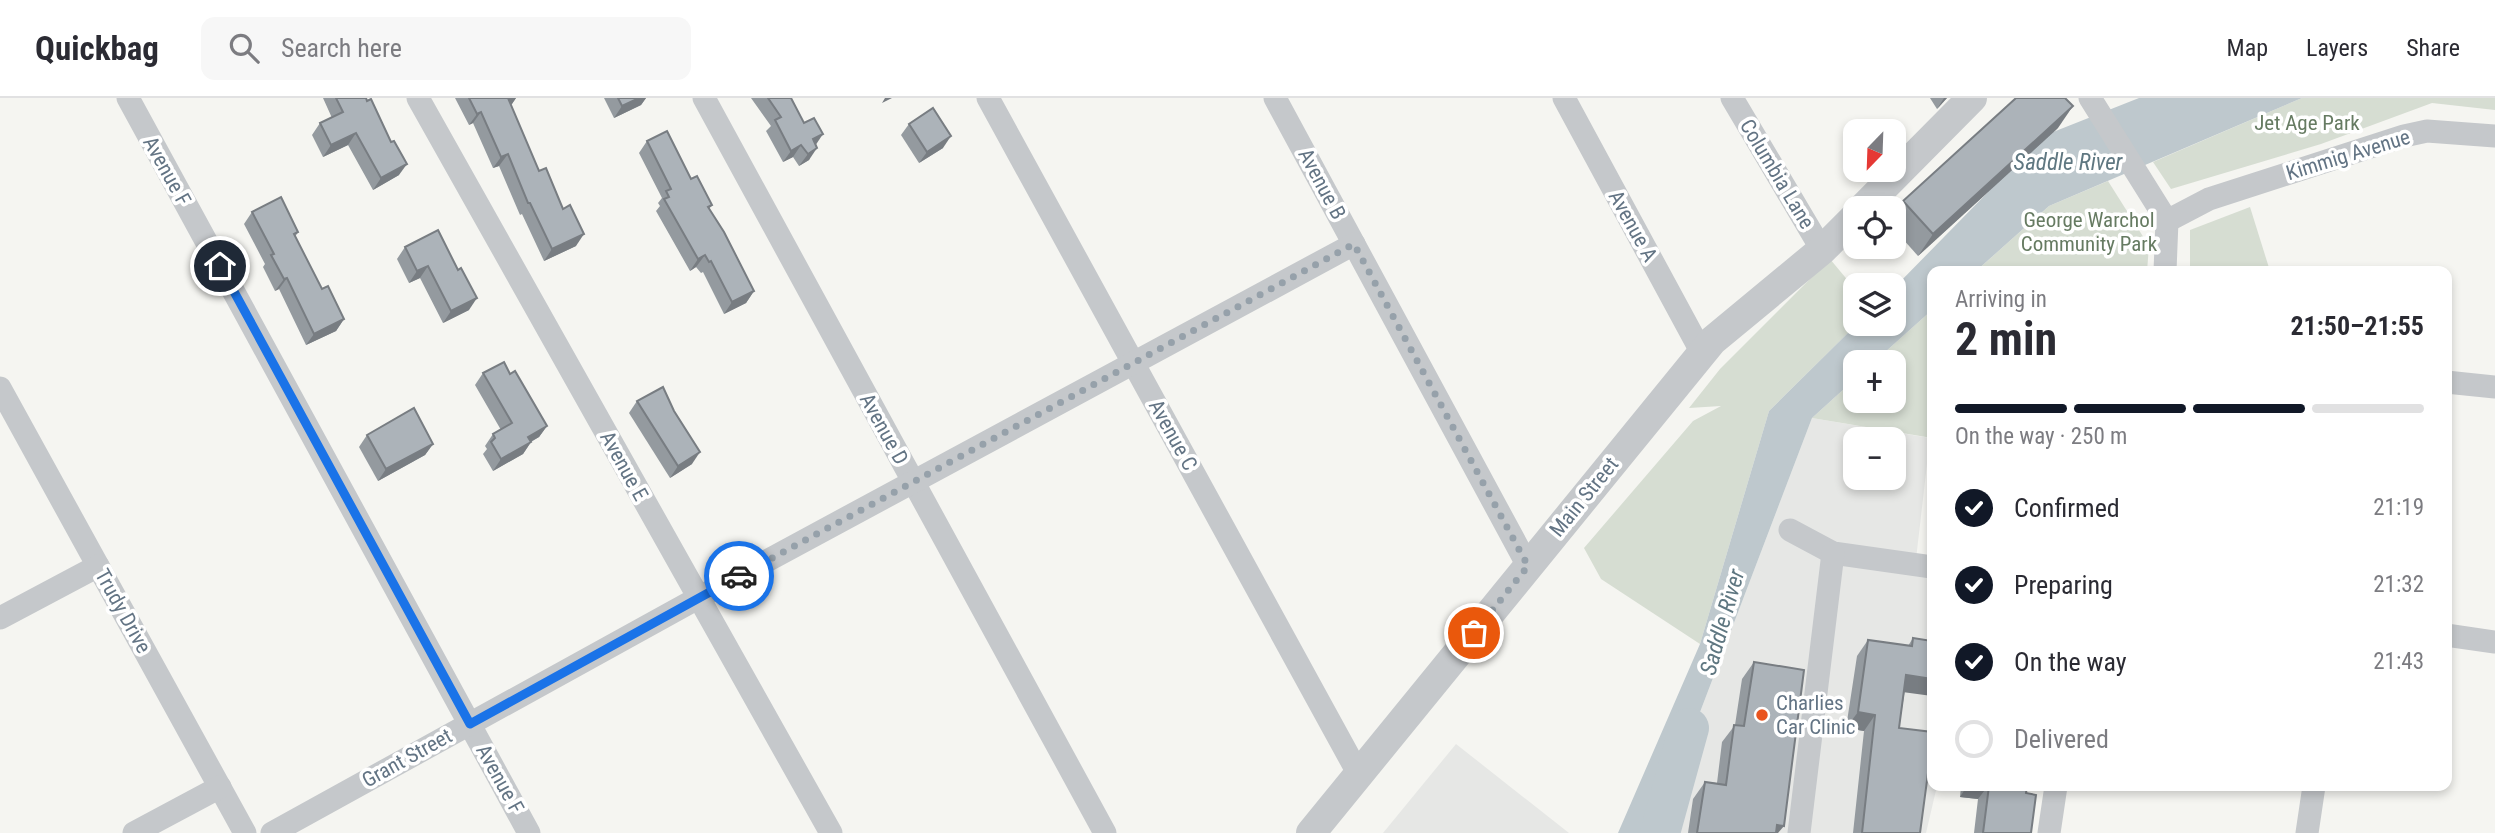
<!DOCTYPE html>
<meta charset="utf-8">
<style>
:root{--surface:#fff;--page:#f7f7f7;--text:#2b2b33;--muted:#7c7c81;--line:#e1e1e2;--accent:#111827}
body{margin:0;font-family:"Roboto Condensed",sans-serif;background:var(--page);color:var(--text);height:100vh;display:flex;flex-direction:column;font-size:26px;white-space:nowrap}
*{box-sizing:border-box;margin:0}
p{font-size:23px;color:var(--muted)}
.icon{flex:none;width:38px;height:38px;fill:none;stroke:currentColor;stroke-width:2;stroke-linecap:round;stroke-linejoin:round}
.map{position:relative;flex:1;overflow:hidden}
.drawer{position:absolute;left:1927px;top:168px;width:525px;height:525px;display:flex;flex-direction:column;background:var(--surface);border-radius:14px;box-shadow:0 4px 10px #0003}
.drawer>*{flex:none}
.needle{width:46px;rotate:203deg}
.tools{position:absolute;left:1843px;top:21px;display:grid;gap:14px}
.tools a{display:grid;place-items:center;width:63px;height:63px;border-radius:14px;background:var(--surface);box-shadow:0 4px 10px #0003;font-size:35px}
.pin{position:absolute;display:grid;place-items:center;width:60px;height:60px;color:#fff;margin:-30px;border:4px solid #fff;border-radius:50%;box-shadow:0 2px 7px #0007}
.courier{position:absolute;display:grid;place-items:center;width:70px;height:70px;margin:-35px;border:5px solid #1a73e8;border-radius:50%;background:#fff;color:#222;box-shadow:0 2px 9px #0007}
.headline em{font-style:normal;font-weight:700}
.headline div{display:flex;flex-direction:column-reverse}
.headline{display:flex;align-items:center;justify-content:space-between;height:119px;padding:0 28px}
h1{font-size:46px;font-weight:700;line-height:52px}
.bar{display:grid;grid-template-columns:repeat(4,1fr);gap:10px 7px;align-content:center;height:84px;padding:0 28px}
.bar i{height:9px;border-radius:5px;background:var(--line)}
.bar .on{background:var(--accent)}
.bar p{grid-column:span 4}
ol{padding:0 28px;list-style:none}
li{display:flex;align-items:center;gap:21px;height:77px}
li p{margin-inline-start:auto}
li .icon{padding:7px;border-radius:50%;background:var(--accent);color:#fff;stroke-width:4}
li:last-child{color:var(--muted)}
li i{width:38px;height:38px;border:4px solid var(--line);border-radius:50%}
header{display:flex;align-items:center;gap:42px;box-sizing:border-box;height:98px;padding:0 35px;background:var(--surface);border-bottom:2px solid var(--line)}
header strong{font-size:33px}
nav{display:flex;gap:38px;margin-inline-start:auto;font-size:24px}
.search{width:490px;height:63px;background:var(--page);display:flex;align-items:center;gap:18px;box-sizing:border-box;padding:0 24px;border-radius:14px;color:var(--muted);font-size:26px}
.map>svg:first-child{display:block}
.built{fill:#e6e7e5;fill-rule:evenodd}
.green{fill:#d6ddd2}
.water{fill:#bec8cd}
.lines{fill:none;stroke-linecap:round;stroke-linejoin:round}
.river{stroke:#bec8cd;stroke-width:40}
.minor{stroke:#c5c8cb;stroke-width:23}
.tertiary{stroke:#c5c8cb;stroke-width:30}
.wall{fill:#949a9f}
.shaded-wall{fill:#787d82}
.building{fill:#acb3b9;stroke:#787d82;stroke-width:2}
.done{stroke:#96a1aa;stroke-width:7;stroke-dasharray:0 12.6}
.route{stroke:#1a73e8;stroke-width:9}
.poi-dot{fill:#e9541e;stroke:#fff;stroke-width:2.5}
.labels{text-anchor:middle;stroke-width:7;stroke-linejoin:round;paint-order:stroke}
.park-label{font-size:21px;fill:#667b62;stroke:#fff}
.street-label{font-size:21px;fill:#637484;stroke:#fff}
.poi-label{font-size:21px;fill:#637484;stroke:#fff;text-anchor:start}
.water-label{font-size:23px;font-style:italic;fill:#5f7781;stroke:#fff}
</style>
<header>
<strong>Quickbag</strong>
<div class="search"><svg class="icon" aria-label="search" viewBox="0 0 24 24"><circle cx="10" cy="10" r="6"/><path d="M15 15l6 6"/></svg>Search here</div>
<nav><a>Map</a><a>Layers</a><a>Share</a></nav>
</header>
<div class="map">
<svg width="2495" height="735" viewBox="0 0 2495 735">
<rect width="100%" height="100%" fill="#f5f5f1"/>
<g class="built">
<path d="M1812 320 1930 340 1915 470 1932 472V688H1937L1926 735H1654ZM1855 341H1894V380H1855Z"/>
<path d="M1456 646 1569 735H1383Z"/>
</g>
<g class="green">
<path d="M2302 0H2495V12L2432 5 2321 46 2171 91 2153 64Z"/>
<path d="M2108 83 2149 148 2147 173H1976L2049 108Z"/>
<path d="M2250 109 2270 173H2190V132Z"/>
<path d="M1830 161 1855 191V226H1857L1769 313 1700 546 1601 481 1584 450 1693 323 1721 308 1689 310 1720 271Z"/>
<path d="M1932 212V340L1812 320 1855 281V303H1894V264H1874Z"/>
</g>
<path class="water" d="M2139 0H2302L2049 108 1976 173H1932V212L1874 264H1855V281L1812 320 1654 735H1618L1700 546 1769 313 1857 226H1894V190L2043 38Z"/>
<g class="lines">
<path class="river" d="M1660 735 1689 630"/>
<g class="minor">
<path d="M128 0 529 735"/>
<path d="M418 0 831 735"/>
<path d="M704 0 1105 735"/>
<path d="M988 0 1358 675"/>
<path d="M1275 0 1528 468"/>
<path d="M1564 0 1702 255"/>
<path d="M1732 0 1822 152"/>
<path d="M2090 0 2167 123 2165 173"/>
<path d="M2167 123 2209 101 2404 38 2427 33 2495 38"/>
<path d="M2446 284 2495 289"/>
<path d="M0 290 245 735"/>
<path d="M1790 432 1833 455 1932 469"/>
<path d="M0 520 98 468"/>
<path d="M2446 537 2495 544"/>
<path d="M134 735 220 689"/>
<path d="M272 735 698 500 1354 146"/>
<path d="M1799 735 1833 455"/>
<path d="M2049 735 2056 688"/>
<path d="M2307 735 2314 688"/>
</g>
<g class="tertiary">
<path d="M1863 110 1972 0"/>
<path d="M1311 735 1712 243 1822 152 1855 119"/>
</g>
</g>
<g class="wall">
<path d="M323 0H366L399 77 373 92 348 47 323 59 312 37 320 25 332 20Z"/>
<path d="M455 0H516L511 7 539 73 576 148 544 163 522 116 520 117 499 68 493 70 473 25 469 27Z"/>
<path d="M604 0H646L641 7 614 20Z"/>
<path d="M751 0H791L815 46 809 62 799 68 793 59 783 64 766 33 771 28Z"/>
<path d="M1930 0H1947L1937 11Z"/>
<path d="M909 26 943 50 919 65 901 37Z"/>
<path d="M2058 30 1918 158 1894 131V117L1903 103Z"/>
<path d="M647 43 691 81 712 107 709 111 754 193 746 205 724 216 703 174 701 175 696 169 690 173 656 113 660 108 658 105 662 100 639 55Z"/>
<path d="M252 114 298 134 295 139 322 191 344 221 336 233 306 247 279 191 275 193 263 169 265 166 244 126Z"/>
<path d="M405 149 458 172 469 212 443 225 420 180 409 185 397 161Z"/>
<path d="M483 275 510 276 547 328 539 339 531 344 523 356 493 373 483 356 487 351 485 348 493 336 501 332 475 287Z"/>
<path d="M637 303 692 366 670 380 629 315Z"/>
<path d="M367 337 433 346 425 357 378 383 359 349Z"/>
<path d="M1913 540 1899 630 1928 677 1920 735H1853L1864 633 1846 630 1857 558 1868 542 1908 548Z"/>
<path d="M1754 564 1778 735H1688L1693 701 1705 684 1717 685 1722 644 1735 627 1742 581Z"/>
<path d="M1961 688H2027L2026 695 2031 735H1974L1978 701 1960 699Z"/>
</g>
<g class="shaded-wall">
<path d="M509 0H516L512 6 500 12Z"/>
<path d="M639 0H646L641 7 614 20 622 8Z"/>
<path d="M885 0H892L882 5Z"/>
<path d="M1944 0H1947L1937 11Z"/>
<path d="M2073 8 2058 30 1918 158 1933 136Z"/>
<path d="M481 14 473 25 469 27 477 16Z"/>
<path d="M356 35 348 47 323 59 331 47Z"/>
<path d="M823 36 815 48 804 53 813 41Z"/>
<path d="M951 38 943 50 919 65 927 54Z"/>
<path d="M801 47 793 59 783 64 791 53Z"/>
<path d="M817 50 809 62 799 68 808 56Z"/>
<path d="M508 56 499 68 493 70 501 59Z"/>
<path d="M407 66 399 77 373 92 381 80Z"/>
<path d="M584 136 576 148 544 163 552 151Z"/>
<path d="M705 157 696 169 690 173 698 161Z"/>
<path d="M428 168 420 180 409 185 417 173Z"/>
<path d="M287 180 279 191 275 193 284 181Z"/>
<path d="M754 193 746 205 724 216 732 204Z"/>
<path d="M477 200 469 212 443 225 451 213Z"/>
<path d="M344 221 336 233 306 247 314 236Z"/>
<path d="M547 328 539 339 519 350 528 339Z"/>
<path d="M531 344 523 356 493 373 501 361Z"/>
<path d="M433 346 425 357 378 383 386 371Z"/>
<path d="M700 354 692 366 670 380 678 368Z"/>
<path d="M1906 577 1932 581V598L1895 593Z"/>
<path d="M1858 614 1875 617 1864 633 1846 630Z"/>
<path d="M1930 660H1932V678L1919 676Z"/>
<path d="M1967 688H1988L1978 701 1960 699Z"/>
<path d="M1777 727 1784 728 1778 735H1772Z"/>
</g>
<g class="building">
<path d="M336 0H366L367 3 371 1 391 44 394 43 407 66 381 80 356 35 331 47 320 25 343 14Z"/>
<path d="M469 0H509H508L539 73 546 70 563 111 570 107 584 136 552 151 530 105H528L508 56 501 59 481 14 477 16Z"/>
<path d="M618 0H639L622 8Z"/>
<path d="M768 0H791L804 25 814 20 823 36 813 41 817 50 808 56 801 47 791 53 775 22 781 19Z"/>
<path d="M2016 0H2065L2073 8 1933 136 1903 103Z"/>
<path d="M933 10 951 38 927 54 909 26Z"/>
<path d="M667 33 691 81 697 78 712 107 708 109 724 134 754 193 732 204 711 163 709 164 705 157 698 161 664 101 669 99 666 93 671 91 647 43Z"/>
<path d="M281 99 298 134 294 136 322 191 328 188 344 221 314 236 287 180 284 181 271 157 274 156 252 114Z"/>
<path d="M438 132 458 172 461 170 477 200 451 213 428 168 417 173 405 149Z"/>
<path d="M504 264 510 276 515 273 547 328 528 339 531 344 501 361 491 344 495 340 493 336 512 325 483 275Z"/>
<path d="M663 289 674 313 700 354 678 368 637 303Z"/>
<path d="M414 310 433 346 386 371 367 337Z"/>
<path d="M1913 540 1932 543V581L1906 577 1899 630 1932 634V660H1930L1920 735H1862L1875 617 1858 614 1868 542 1912 548Z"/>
<path d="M1754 564 1804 572 1784 728 1777 727 1776 735H1697L1705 684 1726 687 1734 627 1744 628Z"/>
<path d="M1989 688H2027L2026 695 2036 697 2031 735H1983Z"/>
</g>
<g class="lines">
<path class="done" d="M739 478 1354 146 1528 468 1474 535"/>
<path class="route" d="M220 168 470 626 739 478"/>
</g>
<circle class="poi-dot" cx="1762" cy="617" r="7"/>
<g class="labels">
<g class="park-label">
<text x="2307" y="32">Jet Age Park</text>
<text x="2089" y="129">George Warchol<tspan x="2089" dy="24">Community Park</tspan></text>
</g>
<g class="street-label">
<text transform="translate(2348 57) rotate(-17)" y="7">Kimmig Avenue</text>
<text transform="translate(167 73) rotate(61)" y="7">Avenue F</text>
<text transform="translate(1777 76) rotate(59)" y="7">Columbia Lane</text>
<text transform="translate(1322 86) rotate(62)" y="7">Avenue B</text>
<text transform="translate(1633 128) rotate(61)" y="7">Avenue A</text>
<text transform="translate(884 331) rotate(61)" y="7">Avenue D</text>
<text transform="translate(1173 337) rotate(61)" y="7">Avenue C</text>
<text transform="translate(624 368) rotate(61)" y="7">Avenue E</text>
<text transform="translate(1584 399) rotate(-51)" y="7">Main Street</text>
<text transform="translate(123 513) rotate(61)" y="7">Trudy Drive</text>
<text transform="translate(407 660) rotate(-29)" y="7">Grant Street</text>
<text transform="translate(500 681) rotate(61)" y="7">Avenue F</text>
</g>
<g class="poi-label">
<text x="1776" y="612">Charlies<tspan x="1776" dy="24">Car Clinic</tspan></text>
</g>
<g class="water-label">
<text x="2068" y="72">Saddle River</text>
<text transform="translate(1722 524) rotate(-74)" y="8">Saddle River</text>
</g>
</g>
</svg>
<div class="tools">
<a><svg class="needle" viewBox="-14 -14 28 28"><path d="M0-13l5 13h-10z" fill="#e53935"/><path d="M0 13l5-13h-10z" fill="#7c7c81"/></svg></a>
<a><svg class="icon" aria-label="locate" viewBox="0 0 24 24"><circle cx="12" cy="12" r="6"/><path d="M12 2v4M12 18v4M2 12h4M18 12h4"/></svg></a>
<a><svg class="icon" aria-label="layers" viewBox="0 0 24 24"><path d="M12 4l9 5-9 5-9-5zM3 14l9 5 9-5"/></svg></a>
<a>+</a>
<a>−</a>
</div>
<div class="pin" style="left:1474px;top:535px;background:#ea580c"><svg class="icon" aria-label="bag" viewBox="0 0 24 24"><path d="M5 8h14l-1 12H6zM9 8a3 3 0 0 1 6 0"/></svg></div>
<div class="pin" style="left:220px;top:168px;background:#1f2937"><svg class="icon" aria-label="home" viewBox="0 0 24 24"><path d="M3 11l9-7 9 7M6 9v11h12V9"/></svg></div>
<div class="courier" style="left:739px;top:478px"><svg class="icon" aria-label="car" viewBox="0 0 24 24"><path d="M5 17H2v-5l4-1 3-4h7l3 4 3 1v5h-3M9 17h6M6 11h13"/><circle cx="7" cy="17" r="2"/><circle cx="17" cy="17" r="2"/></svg></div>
<section class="drawer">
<div class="headline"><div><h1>2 min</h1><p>Arriving in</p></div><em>21:50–21:55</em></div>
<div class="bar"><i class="on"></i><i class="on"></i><i class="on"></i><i></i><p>On the way · 250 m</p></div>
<ol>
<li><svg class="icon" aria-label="check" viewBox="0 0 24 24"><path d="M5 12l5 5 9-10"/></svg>Confirmed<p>21:19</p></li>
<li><svg class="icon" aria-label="check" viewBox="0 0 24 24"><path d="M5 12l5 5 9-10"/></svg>Preparing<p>21:32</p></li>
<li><svg class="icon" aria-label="check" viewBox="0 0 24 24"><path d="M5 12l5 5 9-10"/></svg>On the way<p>21:43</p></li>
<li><i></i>Delivered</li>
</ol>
</section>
</div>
